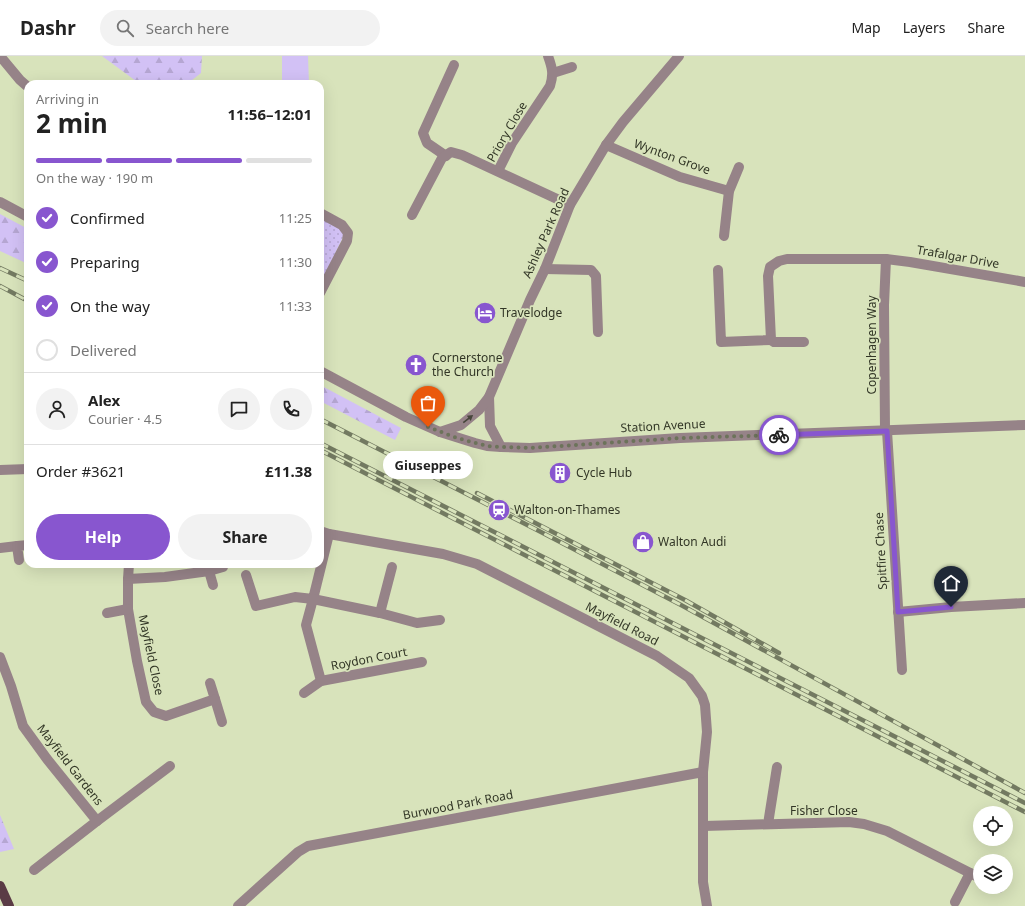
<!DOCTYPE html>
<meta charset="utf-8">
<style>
:root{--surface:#fff;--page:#f2f2f2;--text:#222;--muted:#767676;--line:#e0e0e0;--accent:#8856cf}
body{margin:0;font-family:"Noto Sans",sans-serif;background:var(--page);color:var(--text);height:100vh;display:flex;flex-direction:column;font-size:15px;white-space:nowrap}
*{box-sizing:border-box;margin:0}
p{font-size:13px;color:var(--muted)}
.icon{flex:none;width:22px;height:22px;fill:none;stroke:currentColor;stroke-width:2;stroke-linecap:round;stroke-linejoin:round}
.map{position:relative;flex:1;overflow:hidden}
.drawer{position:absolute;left:24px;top:24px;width:300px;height:488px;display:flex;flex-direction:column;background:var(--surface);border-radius:12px;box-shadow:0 4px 16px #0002}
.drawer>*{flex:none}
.controls{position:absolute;left:973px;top:750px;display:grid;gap:8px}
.controls a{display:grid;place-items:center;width:40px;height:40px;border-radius:50%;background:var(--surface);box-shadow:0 4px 16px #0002;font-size:20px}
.pin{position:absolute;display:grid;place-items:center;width:34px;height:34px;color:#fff;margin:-41px -17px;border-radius:50% 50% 50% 0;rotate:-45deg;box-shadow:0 0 4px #0007}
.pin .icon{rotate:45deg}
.courier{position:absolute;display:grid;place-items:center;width:40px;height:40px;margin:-20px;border:3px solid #8856cf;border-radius:50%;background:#fff;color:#222;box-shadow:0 1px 5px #0007}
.bubble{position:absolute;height:28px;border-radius:14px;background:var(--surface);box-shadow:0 4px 16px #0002;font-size:13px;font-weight:700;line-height:28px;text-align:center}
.overview em{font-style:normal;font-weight:700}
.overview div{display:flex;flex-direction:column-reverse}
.overview{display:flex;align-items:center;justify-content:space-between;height:68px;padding:0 12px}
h1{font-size:26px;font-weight:700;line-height:30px}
.bar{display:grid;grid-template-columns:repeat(4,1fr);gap:6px 4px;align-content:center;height:48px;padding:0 12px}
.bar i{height:5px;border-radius:3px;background:var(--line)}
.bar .current{background:var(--accent)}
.bar p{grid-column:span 4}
.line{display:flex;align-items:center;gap:10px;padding:0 12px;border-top:1px solid var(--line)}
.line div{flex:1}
.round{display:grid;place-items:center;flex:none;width:42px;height:42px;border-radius:21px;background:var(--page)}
ol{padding:0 12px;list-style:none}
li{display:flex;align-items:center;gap:12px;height:44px}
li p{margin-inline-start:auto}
li .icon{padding:4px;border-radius:50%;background:var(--accent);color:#fff;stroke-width:4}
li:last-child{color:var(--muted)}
li i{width:22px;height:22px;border:2px solid var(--line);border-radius:50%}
.cta{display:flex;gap:8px;margin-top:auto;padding:8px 12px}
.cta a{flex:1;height:46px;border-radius:24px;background:var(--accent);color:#fff;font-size:16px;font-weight:700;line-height:46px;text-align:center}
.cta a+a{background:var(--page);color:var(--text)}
header{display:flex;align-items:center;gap:24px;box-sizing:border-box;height:56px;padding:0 20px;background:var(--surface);border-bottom:1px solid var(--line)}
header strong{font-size:19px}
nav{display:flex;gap:22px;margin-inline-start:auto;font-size:14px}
.search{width:280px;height:36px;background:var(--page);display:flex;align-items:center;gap:10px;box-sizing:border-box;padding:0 14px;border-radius:22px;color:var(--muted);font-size:15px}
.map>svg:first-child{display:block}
.grass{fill:url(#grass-dots)}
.forest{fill:url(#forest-firs)}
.pitch{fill:#d2c1f5}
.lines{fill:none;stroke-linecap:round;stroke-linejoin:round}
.minor{stroke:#968388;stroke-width:10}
.major{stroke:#5a3b45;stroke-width:10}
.rail-casing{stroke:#737a61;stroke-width:4.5}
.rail{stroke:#d8e3bb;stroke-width:3;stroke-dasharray:9;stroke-linecap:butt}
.oneway{fill:#46453a}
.done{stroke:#6c735a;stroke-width:4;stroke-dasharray:0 7.2}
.route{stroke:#8856cf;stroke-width:5}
.labels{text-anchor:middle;stroke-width:3.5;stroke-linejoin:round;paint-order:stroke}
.street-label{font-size:12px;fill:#323626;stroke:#d8e3bb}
.poi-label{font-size:12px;fill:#323626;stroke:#d8e3bb;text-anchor:start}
</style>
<header>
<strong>Dashr</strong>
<div class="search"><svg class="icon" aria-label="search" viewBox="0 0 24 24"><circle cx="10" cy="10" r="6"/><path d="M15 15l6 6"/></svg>Search here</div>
<nav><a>Map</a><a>Layers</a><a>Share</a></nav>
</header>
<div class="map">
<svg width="1025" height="850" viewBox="0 0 1025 850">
<defs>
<pattern id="grass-dots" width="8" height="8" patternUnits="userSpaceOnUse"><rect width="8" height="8" fill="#d2c1f5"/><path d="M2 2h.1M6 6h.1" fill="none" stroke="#b5a6d2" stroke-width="1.8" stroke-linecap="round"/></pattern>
<pattern id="forest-firs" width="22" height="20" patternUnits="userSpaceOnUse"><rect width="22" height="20" fill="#d2c1f5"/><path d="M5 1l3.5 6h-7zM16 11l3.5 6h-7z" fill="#b5a6d2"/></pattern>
</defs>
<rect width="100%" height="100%" fill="#d8e3bb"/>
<path class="grass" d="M320 162 341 173 344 179 320 229Z"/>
<g class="forest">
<path d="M102 0H202L201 17 187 28H140Z"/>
<path d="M0 158 28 173V208L0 195Z"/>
<path d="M320 329 401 372 395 384 320 345Z"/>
<path d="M0 759 14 793 0 796Z"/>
</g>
<path class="pitch" d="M282 0H308L309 28H282Z"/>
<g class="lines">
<g class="minor">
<path d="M0 0 20 24 28 31"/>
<path d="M553 17 572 11"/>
<path d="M606 89 680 121 729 135"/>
<path d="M446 100 427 87 423 77 454 9"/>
<path d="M498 115 512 87 550 30C554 18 552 11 548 0"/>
<path d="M0 146 28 161"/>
<path d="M320 157 342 169 348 177 347 185 320 237"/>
<path d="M412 159 442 102 451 96 462 99 570 149"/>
<path d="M724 180 729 135 739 111"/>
<path d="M545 213 591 214 596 220 598 276"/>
<path d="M718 214 721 286 771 284 768 220 770 211 779 205 787 203H886L910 206 1025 226"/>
<path d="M771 284 774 286H804"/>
<path d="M320 315 406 361 440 376 475 387 487 390 501 391 530 392 680 382 1025 369"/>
<path d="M489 341 490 370 501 391"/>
<path d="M885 375 884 249 886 203"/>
<path d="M887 375 902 614"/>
<path d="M440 376 461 369 479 354 489 341 530 244 545 213 570 149 606 89 623 66 679 0"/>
<path d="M0 414 28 413"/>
<path d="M320 475 329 478 443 498 477 508 657 600 689 622 702 640 705 649 707 676 703 716V826L707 850"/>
<path d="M0 492 17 490"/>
<path d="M19 504 17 490 28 489"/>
<path d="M129 508 128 523 165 521 209 515"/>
<path d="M246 519 256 550 295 541 313 543 329 478"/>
<path d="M128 523V553L137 605 146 646 154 656 166 660 215 643 210 627"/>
<path d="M213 529 209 515 223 511"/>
<path d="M898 556 951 551 1025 547"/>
<path d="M107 557 128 553"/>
<path d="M380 557 392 511"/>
<path d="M0 601 11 630 23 670 47 703 97 765"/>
<path d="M321 625 306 569 313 543 380 557 417 567 440 564"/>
<path d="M304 637 321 625 422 606"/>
<path d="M215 643 222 666"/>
<path d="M768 768 777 711"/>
<path d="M704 770 849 766 864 768 887 775 980 822"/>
<path d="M34 814 97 765 170 710"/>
<path d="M997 831 999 832"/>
<path d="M955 846 970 817"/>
<path d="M238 850 298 796 308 790 703 716"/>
</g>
<path class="major" d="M0 830 9 850"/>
<g class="rail-casing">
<g id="rail">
<path d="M0 212 28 225"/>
<path d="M0 230 28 245"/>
<path d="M320 363 539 475 681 549 1025 737"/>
<path d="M320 387 1025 747"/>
<path d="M320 394 1025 756"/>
<path d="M477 437 685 544 779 597"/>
</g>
</g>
<use href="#rail" class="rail"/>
</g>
<defs><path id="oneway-solid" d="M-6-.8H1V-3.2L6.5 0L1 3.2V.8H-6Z"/></defs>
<use class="oneway" href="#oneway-solid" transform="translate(468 363) rotate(-38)"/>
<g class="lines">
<path class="done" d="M428 371 457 382 487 390 501 391 530 392 680 382 779 379"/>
<path class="route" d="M779 379 887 375 898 556 951 551"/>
</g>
<defs>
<g id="hotel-disc" transform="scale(1.15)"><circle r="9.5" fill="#8856cf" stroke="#d8e3bb"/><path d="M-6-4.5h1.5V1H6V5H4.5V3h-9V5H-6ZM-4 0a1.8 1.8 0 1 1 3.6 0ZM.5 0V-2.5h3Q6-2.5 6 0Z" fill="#fff"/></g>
<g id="church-disc" transform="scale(1.15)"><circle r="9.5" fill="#8856cf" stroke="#d8e3bb"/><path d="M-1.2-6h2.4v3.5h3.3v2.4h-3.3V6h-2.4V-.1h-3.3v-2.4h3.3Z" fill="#fff"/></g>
<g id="building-disc" transform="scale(1.15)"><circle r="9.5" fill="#8856cf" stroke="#d8e3bb"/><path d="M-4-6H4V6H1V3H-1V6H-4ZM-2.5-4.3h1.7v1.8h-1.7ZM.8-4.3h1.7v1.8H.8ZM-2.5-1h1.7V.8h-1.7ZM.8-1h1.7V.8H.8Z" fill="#fff"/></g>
<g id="station-disc" transform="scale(1.15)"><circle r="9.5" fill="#8856cf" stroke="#d8e3bb"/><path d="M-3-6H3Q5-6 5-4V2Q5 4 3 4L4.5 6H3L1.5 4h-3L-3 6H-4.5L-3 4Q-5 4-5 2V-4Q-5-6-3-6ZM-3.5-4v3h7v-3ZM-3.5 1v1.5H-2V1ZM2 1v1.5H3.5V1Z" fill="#fff"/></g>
<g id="shop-disc" transform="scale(1.15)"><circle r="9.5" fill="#8856cf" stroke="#d8e3bb"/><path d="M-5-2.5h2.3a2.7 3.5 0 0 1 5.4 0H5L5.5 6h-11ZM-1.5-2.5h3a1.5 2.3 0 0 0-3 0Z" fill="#fff"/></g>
</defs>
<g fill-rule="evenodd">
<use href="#hotel-disc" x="485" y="257"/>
<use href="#church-disc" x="416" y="309"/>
<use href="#building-disc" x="560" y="417"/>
<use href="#station-disc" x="499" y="454"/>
<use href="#shop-disc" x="643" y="486"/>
</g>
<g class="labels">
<g class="street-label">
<text transform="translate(507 76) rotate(-60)" y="4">Priory Close</text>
<text transform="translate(672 101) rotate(20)" y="4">Wynton Grove</text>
<text transform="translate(546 177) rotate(-66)" y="4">Ashley Park Road</text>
<text transform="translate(958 201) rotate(10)" y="4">Trafalgar Drive</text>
<text transform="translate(872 289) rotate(-90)" y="4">Copenhagen Way</text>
<text transform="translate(663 370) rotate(-3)" y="4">Station Avenue</text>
<text transform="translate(881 495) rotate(-93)" y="4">Spitfire Chase</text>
<text transform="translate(622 568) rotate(27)" y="4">Mayfield Road</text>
<text transform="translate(151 599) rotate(78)" y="4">Mayfield Close</text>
<text transform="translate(369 603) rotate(-11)" y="4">Roydon Court</text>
<text transform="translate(70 709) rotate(52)" y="4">Mayfield Gardens</text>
<text transform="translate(458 749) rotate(-11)" y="4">Burwood Park Road</text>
<text x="824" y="759">Fisher Close</text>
</g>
<g class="poi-label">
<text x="500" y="261">Travelodge</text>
<text x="432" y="306">Cornerstone<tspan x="432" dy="14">the Church</tspan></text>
<text x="576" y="421">Cycle Hub</text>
<text x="514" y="458">Walton-on-Thames</text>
<text x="658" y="490">Walton Audi</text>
</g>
</g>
</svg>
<div class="controls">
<a><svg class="icon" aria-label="locate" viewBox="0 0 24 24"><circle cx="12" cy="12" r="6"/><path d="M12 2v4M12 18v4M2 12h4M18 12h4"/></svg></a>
<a><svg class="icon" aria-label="layers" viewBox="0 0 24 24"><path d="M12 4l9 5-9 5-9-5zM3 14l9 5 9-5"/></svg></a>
</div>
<div class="pin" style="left:428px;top:371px;background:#ea580c"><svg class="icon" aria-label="bag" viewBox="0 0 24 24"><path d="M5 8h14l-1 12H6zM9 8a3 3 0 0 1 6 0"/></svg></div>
<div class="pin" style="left:951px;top:551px;background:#1f2937"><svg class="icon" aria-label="home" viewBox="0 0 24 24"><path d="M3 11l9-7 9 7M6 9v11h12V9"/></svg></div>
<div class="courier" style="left:779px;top:379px"><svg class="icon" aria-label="bike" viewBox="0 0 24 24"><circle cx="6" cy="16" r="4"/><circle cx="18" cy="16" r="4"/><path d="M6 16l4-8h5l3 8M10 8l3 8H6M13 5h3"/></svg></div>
<div class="bubble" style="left:383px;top:395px;width:90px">Giuseppes</div>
<section class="drawer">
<div class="overview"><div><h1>2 min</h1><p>Arriving in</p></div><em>11:56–12:01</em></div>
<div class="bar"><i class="current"></i><i class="current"></i><i class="current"></i><i></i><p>On the way · 190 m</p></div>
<ol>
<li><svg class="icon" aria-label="check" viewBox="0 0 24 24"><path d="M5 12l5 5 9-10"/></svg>Confirmed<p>11:25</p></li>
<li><svg class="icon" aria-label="check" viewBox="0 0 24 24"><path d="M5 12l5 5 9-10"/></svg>Preparing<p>11:30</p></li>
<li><svg class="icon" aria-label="check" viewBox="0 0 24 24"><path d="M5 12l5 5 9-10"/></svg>On the way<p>11:33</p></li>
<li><i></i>Delivered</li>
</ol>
<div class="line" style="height:72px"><a class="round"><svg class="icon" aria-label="person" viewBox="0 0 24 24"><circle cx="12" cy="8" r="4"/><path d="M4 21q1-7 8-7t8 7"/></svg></a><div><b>Alex</b><p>Courier · 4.5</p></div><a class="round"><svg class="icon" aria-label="chat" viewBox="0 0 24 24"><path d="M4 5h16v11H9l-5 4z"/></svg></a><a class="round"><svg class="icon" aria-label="phone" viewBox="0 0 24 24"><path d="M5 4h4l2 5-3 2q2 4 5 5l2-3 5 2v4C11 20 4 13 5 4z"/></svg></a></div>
<div class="line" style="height:52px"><div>Order #3621</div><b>£11.38</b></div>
<div class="cta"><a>Help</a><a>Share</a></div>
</section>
</div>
